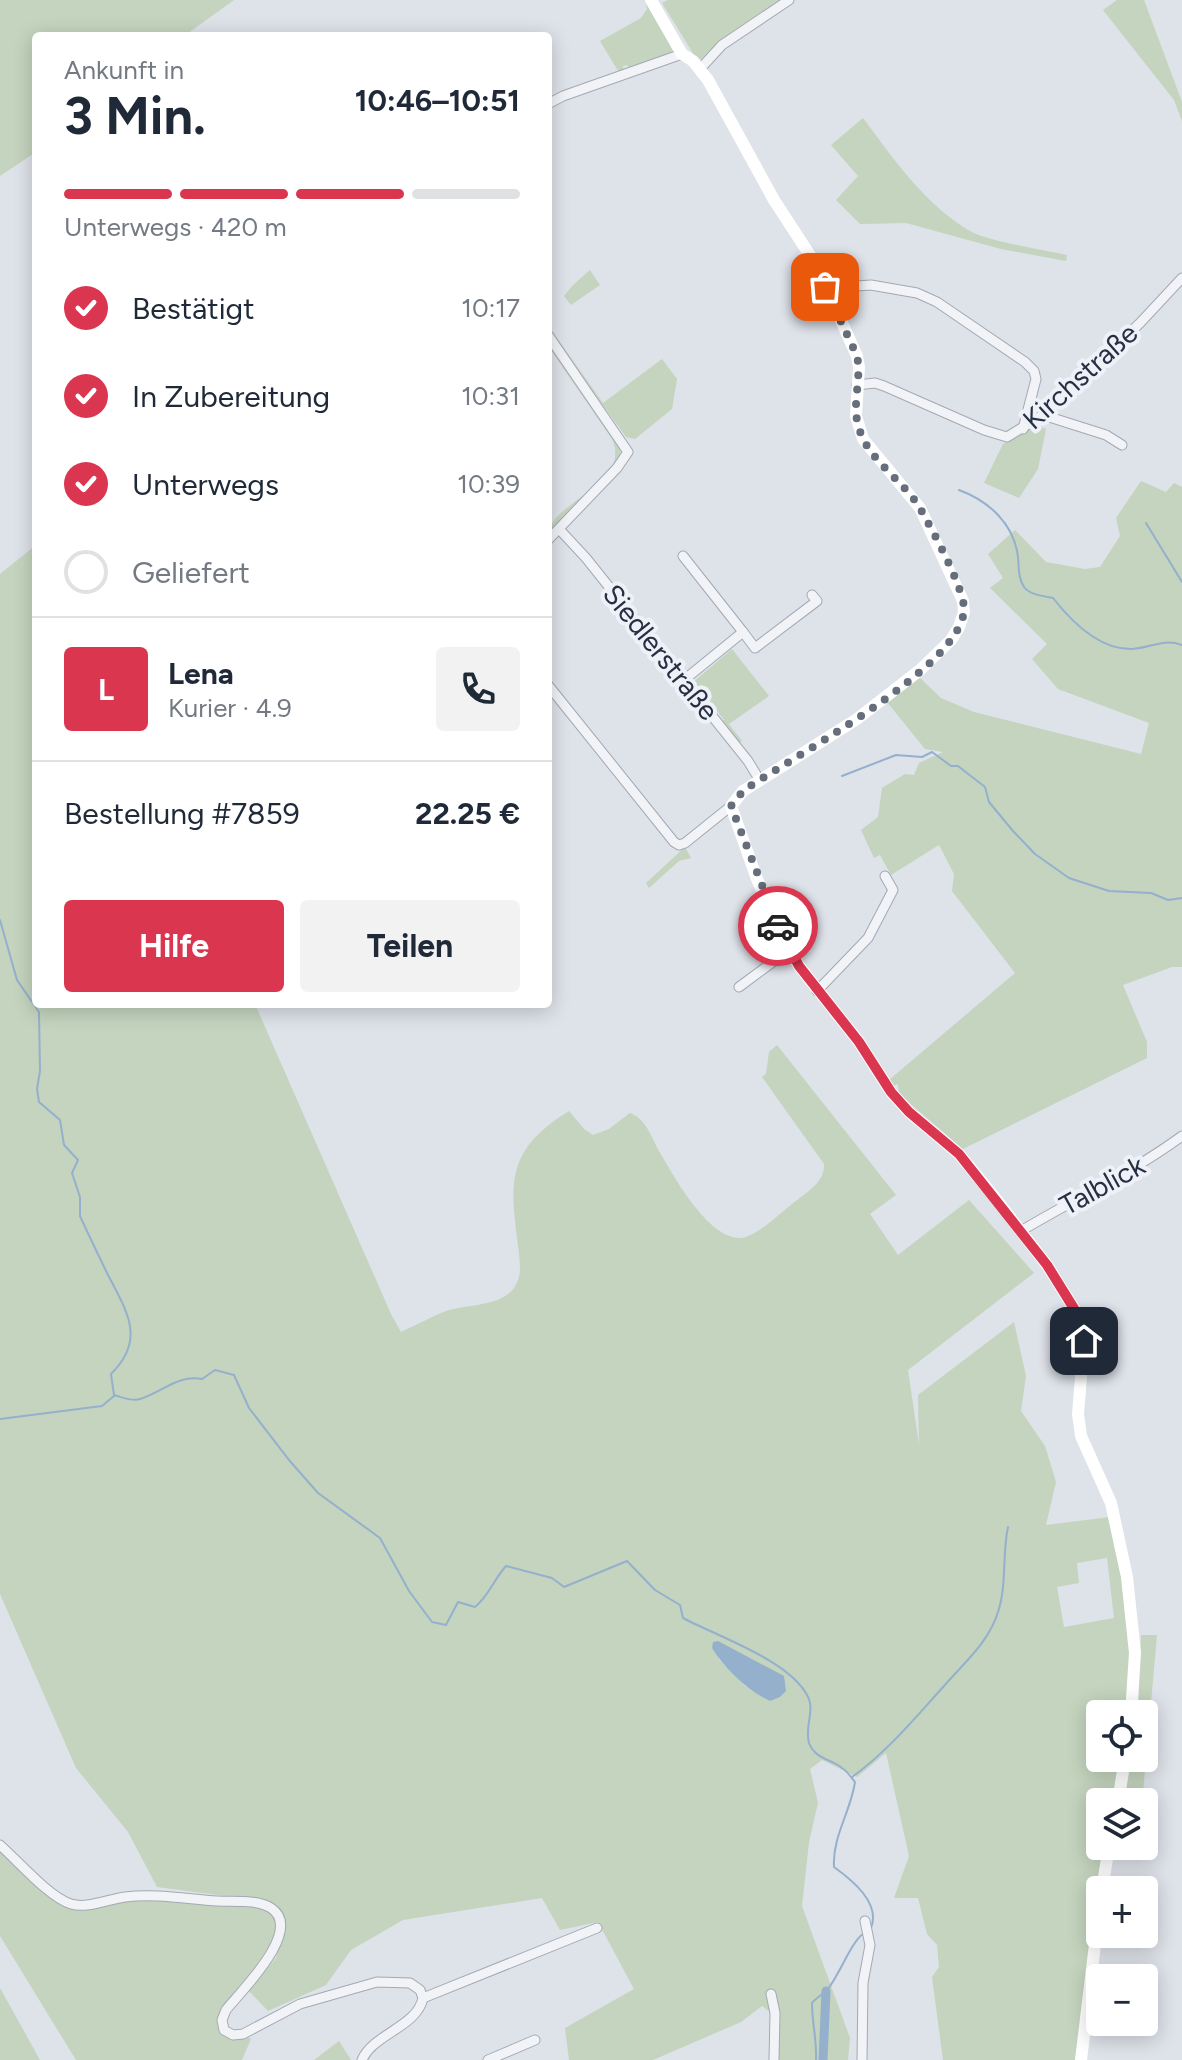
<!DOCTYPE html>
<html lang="de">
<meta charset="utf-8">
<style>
:root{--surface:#fff;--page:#f2f2f3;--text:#1f2937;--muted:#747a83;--line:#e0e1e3;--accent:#db364f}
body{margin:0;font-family:Figtree,sans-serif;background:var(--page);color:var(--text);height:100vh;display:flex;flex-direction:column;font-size:30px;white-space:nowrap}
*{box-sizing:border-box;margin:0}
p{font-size:26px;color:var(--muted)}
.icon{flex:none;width:44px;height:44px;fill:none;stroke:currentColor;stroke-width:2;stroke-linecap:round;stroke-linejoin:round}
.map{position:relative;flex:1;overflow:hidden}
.sheet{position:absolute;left:32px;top:32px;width:520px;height:976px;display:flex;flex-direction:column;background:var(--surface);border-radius:8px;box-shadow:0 4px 20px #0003}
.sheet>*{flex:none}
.fabs{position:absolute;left:1086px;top:1700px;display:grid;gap:16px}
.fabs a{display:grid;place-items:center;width:72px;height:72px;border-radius:8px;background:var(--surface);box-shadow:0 4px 20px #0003;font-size:40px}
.pin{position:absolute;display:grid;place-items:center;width:68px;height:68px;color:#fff;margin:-34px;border-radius:16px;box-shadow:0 4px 12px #0006}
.courier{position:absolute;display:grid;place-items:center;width:80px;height:80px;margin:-40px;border:6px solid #db364f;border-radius:50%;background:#fff;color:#222;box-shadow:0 2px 10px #0007}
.summary em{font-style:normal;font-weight:700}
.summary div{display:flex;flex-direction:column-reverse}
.summary{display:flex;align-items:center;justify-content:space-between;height:136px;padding:0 32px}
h1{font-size:52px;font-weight:700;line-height:60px}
.bar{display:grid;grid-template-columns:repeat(4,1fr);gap:12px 8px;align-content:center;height:96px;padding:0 32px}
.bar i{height:10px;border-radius:6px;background:var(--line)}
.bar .selected{background:var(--accent)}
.bar p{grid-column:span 4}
.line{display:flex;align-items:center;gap:20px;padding:0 32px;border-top:2px solid var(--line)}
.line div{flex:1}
.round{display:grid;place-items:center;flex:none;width:84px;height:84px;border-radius:8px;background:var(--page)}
ol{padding:0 32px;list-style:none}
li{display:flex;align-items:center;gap:24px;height:88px}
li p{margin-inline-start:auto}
li .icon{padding:8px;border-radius:50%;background:var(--accent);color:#fff;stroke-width:4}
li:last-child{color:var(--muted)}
li i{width:44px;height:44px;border:4px solid var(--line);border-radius:50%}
.primary-button{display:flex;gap:16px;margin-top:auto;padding:16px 32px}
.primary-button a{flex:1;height:92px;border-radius:8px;background:var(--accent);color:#fff;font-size:32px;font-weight:700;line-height:92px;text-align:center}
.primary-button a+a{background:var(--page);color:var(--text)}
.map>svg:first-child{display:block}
.green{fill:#c4d4be;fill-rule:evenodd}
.water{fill:#95b0cd}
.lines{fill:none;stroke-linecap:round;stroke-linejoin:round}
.stream{stroke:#95b0cd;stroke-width:2}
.canal{stroke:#95b0cd;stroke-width:9}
.street-casing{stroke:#a3a9b4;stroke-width:11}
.street{stroke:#f1f3f7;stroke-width:9}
.secondary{stroke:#fff;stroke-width:12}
.done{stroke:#666e7c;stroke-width:8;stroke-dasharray:0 14.4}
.route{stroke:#db364f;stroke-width:10}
.labels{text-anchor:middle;stroke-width:8;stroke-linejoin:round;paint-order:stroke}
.street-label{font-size:28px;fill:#263042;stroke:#eef1f7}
</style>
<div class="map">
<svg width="1182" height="2060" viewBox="0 0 1182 2060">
<rect width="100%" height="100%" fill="#dee2e9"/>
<g class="green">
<path d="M0 0H234L184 36H36V152L0 176Z"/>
<path d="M645 0H648L674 53 630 71 627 65 623 66 624 72 620 74 600 41 641 18 647 9Z"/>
<path d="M668 0H784L714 46 701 59 696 58 662 3Z"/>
<path d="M1117 0H1144L1182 102V121L1174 100 1103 10Z"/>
<path d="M863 118C893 158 925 205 970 231 987 241 1044 250 1067 255L1066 261 1001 249 906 223 860 224 836 200 858 176 831 145Z"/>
<path d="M590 270 600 285 571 305 564 296 573 285Z"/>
<path d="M548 325 603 403 662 359 677 379 672 409 635 439 626 437 548 330Z"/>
<path d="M548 339 621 446 620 459 548 536C548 502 633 485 612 439L548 346Z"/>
<path d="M1036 425 1046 429 1038 469 1019 498 984 483 1003 444Z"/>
<path d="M1141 481 1166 492 1174 483 1182 487V967H1172L1123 985 1147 1042V1058L963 1149 899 1094 898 1084 893 1086 889 1080 1015 973 952 891 954 874 939 845 891 875 880 855 874 858 861 830 878 817 882 788 905 774 914 775 919 763 943 752 925 749 887 702 919 677 941 698 974 712 1141 754 1149 723 1058 689 1032 659 1047 644 990 588 1003 578 988 554 1015 530 1046 562 1085 569 1100 567 1120 536 1116 518Z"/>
<path d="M36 545V1004H255L391 1314 401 1332C416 1325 431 1317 446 1311 466 1304 500 1307 514 1288 522 1277 520 1265 519 1253 510 1184 504 1151 569 1111L584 1129 593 1135 609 1129 630 1113C646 1119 651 1136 659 1151 673 1175 712 1247 746 1237 763 1231 781 1212 796 1201 809 1191 825 1181 824 1164L762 1077 766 1074 769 1052 777 1045 896 1195 870 1214 898 1255 969 1200 1034 1273 908 1370 919 1445 918 1395 1014 1322 1026 1376 1021 1411 1045 1446 1056 1482 1046 1525 1110 1517 1118 1550 1130 1654 1127 1714H1100V1758H1121L1112 1802H1100V1846H1105L1075 2060H943L932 1977 939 1967 937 1945 927 1934 918 1898H894L909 1856 886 1753 857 1777 822 1760 810 1769 818 1803 809 1842 802 1906 850 2038 848 2060H779L773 2014 762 2006 741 2022 653 2060H569L565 2028 634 1989 598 1922 560 1930 542 1898 403 1920 351 1950 326 1985 268 2011 248 1990 276 1958 285 1922 272 1902 157 1887 128 1832 76 1768 0 1594V574ZM1107 1558 1114 1618 1064 1627 1057 1587 1079 1583 1077 1563ZM718 1658 780 1697 745 1686Z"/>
<path d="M732 649 769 696 729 724 742 741 739 743 721 722 724 720 718 712 715 714 691 684Z"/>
<path d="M685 847 691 858 679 861 649 888 646 883Z"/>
<path d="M1141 1635H1157L1143 1793 1134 1794 1126 1790 1132 1758H1144V1714H1138Z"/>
<path d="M0 1845 61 1900 75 1905 128 1897 254 1903 276 1912 278 1939 226 2010 225 2030 243 2034 251 2039 242 2060H76L0 1936Z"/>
<path d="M0 1988 40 2060H0Z"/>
<path d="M339 2041 351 2060H314Z"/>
</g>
<path class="water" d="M718 1641 784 1676 786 1691 780 1697 770 1701C748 1691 725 1669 712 1648L713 1642Z"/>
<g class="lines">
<g class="stream">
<path d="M959 490C989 501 1014 524 1018 557 1019 567 1018 578 1024 587 1030 595 1044 596 1053 598 1071 621 1100 650 1132 649 1151 648 1163 638 1182 645"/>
<path d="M1146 523 1182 582"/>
<path d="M842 776 896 755 922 757 932 752 951 766H958L985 787 989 802 1013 831 1035 854 1069 878 1109 891 1151 893 1168 900 1182 898"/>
<path d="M0 920 17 980 39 1012 40 1071 37 1089 39 1102 60 1120 64 1145 78 1160 72 1173 80 1197V1216C89 1236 98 1254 107 1273 126 1310 147 1339 111 1374L114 1395C122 1397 132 1402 140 1399 161 1393 178 1374 202 1379L215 1370 234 1375 249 1408 289 1460 318 1493 380 1538 409 1591 432 1622 446 1625 458 1602 475 1607C489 1596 494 1579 506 1566L552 1578 564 1587 627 1561 655 1590 680 1605 683 1618C719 1637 788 1660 807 1695 816 1710 804 1726 809 1743 815 1759 831 1759 842 1768 847 1771 851 1777 855 1782 851 1811 832 1837 834 1867 852 1880 881 1903 871 1928"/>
<path d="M0 1419 102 1406 114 1396"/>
<path d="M852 1777C887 1752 915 1718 944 1686 964 1663 989 1642 998 1612 1007 1585 1002 1555 1008 1527"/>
<path d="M816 2060C817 2041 812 2023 812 2003 816 1998 822 1995 827 1990 839 1976 851 1942 863 1934"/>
</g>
<path class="canal" d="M823 2060 826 1991"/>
<g class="street-casing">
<g id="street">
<path d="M700 69 722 45 789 0"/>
<path d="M548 104 563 96 682 54"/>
<path d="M832 304 847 290 857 286 871 285 917 293 937 302 1025 362 1034 371 1036 379 1023 429"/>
<path d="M548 335 628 452 617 468 548 540"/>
<path d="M857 385 875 383 884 386 984 430 1007 437 1043 415 1140 323 1182 278"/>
<path d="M1043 415 1106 435 1122 445"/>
<path d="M559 529 586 558 748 761 759 779"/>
<path d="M683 556 743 632 684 680"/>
<path d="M743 632 755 648 817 601 812 595"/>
<path d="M548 685 674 842 679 845 685 843 731 806"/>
<path d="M739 987 789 950"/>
<path d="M817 991 868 938 893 890 885 876"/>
<path d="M1021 1231C1074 1199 1132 1173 1182 1136"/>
<path d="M0 1845C18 1861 49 1897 71 1904 87 1909 109 1899 125 1897 155 1893 187 1899 217 1901 234 1902 257 1899 271 1908 305 1930 239 1993 226 2010L222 2020 224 2030 233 2035 243 2034 300 2004 377 1982 410 1983 420 1990 423 1998C417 2027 373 2034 362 2060"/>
<path d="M771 1994 775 2013 774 2060"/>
<path d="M423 1998 597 1928"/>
<path d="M488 2060 535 2040"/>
<path d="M862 2060 863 1983 870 1945 865 1921"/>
</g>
</g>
<use href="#street" class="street"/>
<g class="secondary">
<path d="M651 0 682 54 693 61 708 80 774 200 815 263 857 356 859 367 856 416 863 439 920 508 963 601 964 612 959 627 951 640 920 670 857 719 743 791 731 806 757 879 789 950 799 966 859 1042 891 1092 909 1112 959 1154 992 1194 1047 1265 1078 1315 1084 1341 1078 1414 1081 1436 1111 1503 1127 1577 1135 1653 1131 1714"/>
<path d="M1118 1802 1125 1758"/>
<path d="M1102 1890 1109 1846"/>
<path d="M1081 2060 1100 1903"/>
</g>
</g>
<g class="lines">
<path class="done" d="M778 926 731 806 743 791C790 758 961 668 964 610 965 590 932 529 921 510 905 481 868 461 859 428 851 405 862 380 857 356L825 287"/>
<path class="route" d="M778 926 799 966 859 1042 891 1092 909 1112 959 1154 1047 1265 1078 1315 1084 1341"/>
</g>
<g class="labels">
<g class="street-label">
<text transform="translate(1080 376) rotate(-42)" y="10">Kirchstraße</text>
<text transform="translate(661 652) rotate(51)" y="10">Siedlerstraße</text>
<text transform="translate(1102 1185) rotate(-29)" y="10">Talblick</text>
</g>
</g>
</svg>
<div class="fabs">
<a><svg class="icon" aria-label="locate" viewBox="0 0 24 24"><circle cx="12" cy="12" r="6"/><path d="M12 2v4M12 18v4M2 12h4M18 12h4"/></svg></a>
<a><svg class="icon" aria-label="layers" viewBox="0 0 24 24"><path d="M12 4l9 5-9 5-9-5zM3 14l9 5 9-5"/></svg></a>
<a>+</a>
<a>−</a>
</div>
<div class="pin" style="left:825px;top:287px;background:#ea580c"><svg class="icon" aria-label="bag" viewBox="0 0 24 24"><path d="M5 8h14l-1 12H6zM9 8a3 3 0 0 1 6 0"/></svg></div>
<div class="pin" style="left:1084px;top:1341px;background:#1f2937"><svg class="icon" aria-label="home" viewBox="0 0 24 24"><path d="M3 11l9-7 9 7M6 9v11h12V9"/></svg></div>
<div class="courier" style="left:778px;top:926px"><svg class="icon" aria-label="car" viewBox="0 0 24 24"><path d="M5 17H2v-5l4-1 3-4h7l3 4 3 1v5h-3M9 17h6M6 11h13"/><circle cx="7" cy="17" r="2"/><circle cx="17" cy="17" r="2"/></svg></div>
<section class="sheet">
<div class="summary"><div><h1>3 Min.</h1><p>Ankunft in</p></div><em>10:46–10:51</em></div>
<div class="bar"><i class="selected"></i><i class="selected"></i><i class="selected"></i><i></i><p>Unterwegs · 420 m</p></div>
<ol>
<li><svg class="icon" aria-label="check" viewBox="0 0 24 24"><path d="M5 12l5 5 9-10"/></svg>Bestätigt<p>10:17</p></li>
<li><svg class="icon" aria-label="check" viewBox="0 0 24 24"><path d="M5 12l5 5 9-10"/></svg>In Zubereitung<p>10:31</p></li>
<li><svg class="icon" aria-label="check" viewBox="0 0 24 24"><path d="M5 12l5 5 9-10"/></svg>Unterwegs<p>10:39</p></li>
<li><i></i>Geliefert</li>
</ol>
<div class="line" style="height:144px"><b class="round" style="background:var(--accent);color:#fff">L</b><div><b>Lena</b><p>Kurier · 4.9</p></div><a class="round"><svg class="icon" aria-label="phone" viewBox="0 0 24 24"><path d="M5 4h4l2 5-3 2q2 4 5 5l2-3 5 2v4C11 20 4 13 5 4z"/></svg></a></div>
<div class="line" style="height:104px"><div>Bestellung #7859</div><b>22.25 €</b></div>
<div class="primary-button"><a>Hilfe</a><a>Teilen</a></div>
</section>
</div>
